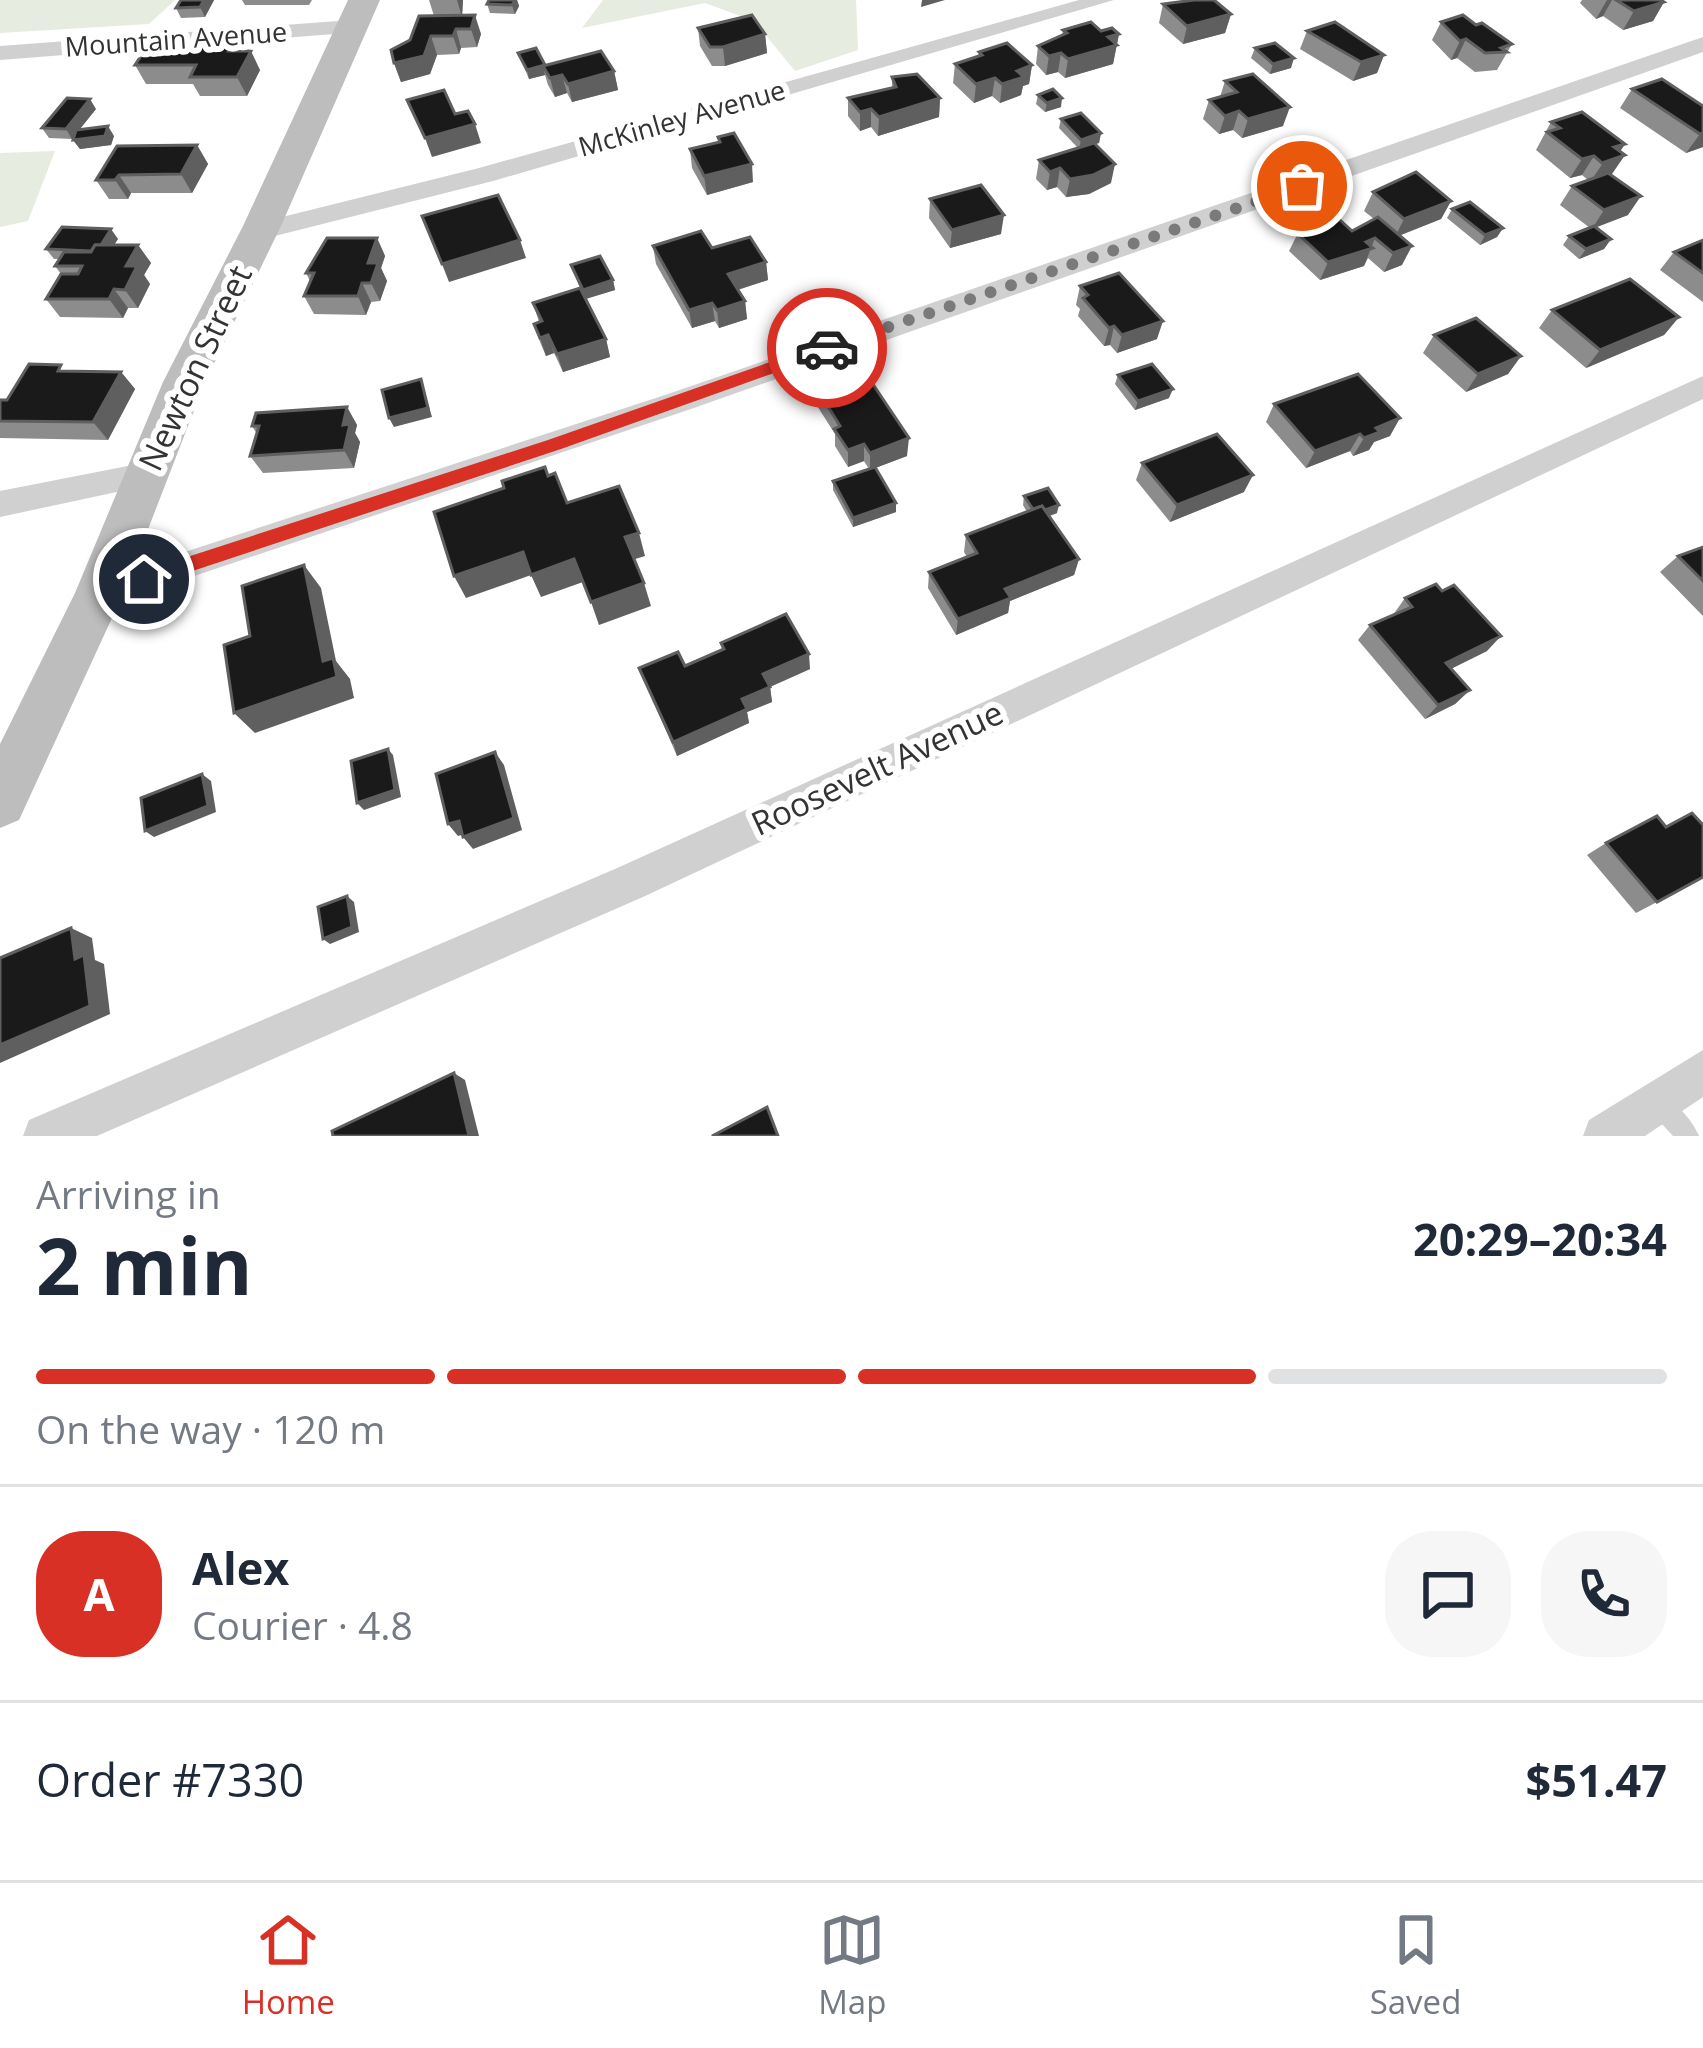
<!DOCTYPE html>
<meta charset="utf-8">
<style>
:root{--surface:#fff;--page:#f6f6f7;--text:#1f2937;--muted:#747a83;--line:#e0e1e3;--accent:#d93025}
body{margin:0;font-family:"Open Sans",sans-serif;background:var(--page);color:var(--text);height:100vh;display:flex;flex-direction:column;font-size:45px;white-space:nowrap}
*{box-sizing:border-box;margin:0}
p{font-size:39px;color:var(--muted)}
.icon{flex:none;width:66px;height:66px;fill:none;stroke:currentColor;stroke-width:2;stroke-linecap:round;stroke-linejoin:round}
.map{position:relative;height:1136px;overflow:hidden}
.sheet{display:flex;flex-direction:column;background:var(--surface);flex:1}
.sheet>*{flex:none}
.pin{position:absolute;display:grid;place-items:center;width:102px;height:102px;color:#fff;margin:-51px;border:6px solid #fff;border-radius:50%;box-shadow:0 3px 12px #0007}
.courier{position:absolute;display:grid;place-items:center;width:120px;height:120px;margin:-60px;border:9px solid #d93025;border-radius:50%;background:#fff;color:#222;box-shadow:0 3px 15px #0007}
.summary em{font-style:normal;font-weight:700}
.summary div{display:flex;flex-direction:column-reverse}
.summary{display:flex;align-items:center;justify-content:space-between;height:204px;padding:0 36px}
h1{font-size:78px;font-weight:700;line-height:90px}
.bar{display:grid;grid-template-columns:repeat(4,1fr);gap:18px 12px;align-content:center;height:144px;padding:0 36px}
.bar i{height:15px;border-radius:9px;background:var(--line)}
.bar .active{background:var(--accent)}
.bar p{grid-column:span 4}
.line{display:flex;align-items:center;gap:30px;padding:0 36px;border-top:3px solid var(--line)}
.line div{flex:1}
.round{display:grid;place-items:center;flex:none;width:126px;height:126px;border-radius:48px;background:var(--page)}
.tab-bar{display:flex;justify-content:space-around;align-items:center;height:168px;border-top:3px solid var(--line);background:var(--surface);font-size:33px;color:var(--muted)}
.tab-bar a{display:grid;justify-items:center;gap:6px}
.tab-bar .active{color:var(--accent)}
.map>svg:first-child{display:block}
.green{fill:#e6ecdf}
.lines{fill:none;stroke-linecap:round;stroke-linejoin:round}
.service{fill:#d0d0d0;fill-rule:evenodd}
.minor{fill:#d0d0d0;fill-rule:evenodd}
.secondary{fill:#bdbdbd;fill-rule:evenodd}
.wall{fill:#8c8c8c}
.shaded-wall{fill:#5f5f5f}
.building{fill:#1a1a1a;stroke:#5f5f5f;stroke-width:3}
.route{fill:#d93025}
.done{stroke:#7a7a7a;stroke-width:12;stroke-dasharray:0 21.6}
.labels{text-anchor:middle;stroke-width:12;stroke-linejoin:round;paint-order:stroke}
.far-street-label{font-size:27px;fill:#333;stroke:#fff}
.street-label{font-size:33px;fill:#333;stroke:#fff}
</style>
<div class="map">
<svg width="1703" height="1136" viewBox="0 0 1703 1136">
<rect width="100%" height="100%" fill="#fff"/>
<g class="green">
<path d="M0 0H175L149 24 0 33Z"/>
<path d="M603 0H856L858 50 795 71 754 21 705 3 582 28Z"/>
<path d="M55 151 28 221 0 227V153Z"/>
</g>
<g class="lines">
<path class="service" d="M1658 1092C1674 1099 1692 1120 1699 1136H1673L1650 1111 1647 1103 1650 1095Z"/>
<g class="minor">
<path d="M1079 0H1114L493 181 259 240 246 231 250 225 479 168Z"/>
<path d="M352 20 363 27 360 32 0 60V46Z"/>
<path d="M1703 37V52L688 410 99 608 87 604 82 594 87 584 99 580 668 394Z"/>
<path d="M1703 376V399L643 897 97 1136H23L29 1120 615 869Z"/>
<path d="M143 463 154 466 159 475 154 484 0 517V491Z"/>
<path d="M1703 1050V1097L1645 1136H1583L1589 1120Z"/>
</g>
<path class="secondary" d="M348 0H380L281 226 205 382 123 594 19 820 0 828V744L75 593 163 382 243 226Z"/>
</g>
<g class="wall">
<path d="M214 0 205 17 181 18 176 8Z"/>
<path d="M242 0H312L309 5H245Z"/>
<path d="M429 0H473H463L462 15 481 34 477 47 461 48 459 54 437 55 430 74 401 82 394 63 434 16Z"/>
<path d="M489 0H517L519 6 515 14 490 13 487 4Z"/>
<path d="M1582 0H1661L1664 2 1653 21 1623 30 1603 16 1596 19 1580 3Z"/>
<path d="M1163 4 1231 14 1225 33 1183 44 1159 23Z"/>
<path d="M1441 22 1512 44 1497 70 1475 72 1457 58 1451 60 1432 40Z"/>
<path d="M698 28 765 34 767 53 725 66H712L700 46Z"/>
<path d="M1063 30 1119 34 1113 64 1065 78 1058 72 1046 75 1036 64 1038 46 1062 35Z"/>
<path d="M1307 31 1384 55 1377 73 1353 81 1300 49Z"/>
<path d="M1255 48 1291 68 1270 74 1251 58Z"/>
<path d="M238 51 260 70 247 96H200L193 84H146L135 65Z"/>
<path d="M979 52 1032 65 1029 84 1023 86 1021 95 1000 103 992 96 974 103 953 83 955 64 978 56Z"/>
<path d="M518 53 546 66 614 71 618 90 572 102 567 93 555 97 548 85 545 75 529 79Z"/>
<path d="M892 77 940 98 939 117 878 136 871 127 860 131 848 116V98L892 88Z"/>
<path d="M1225 81 1283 126 1242 138 1233 130 1219 134 1203 119 1209 100 1220 97Z"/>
<path d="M1632 89 1703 106V147L1686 153 1620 108Z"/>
<path d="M1038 95 1061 107 1045 112 1036 104Z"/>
<path d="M96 109 79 130 114 136 111 145 80 149 73 140 75 135 72 139 49 138 42 128Z"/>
<path d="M1061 119 1101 133 1099 143 1095 144 1111 183 1089 194 1066 197 1057 187 1047 190 1036 179 1039 160 1078 148 1059 128Z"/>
<path d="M1551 122 1625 144 1620 151 1625 155 1611 174 1628 215 1595 227 1611 239 1604 249 1579 259 1563 245 1569 236 1590 228 1560 205 1572 186 1588 180 1582 175 1570 178 1536 150Z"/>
<path d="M718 137 753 182 707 195 692 168 690 149 718 142Z"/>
<path d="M197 145 208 164 192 193H131L128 199H109L96 180Z"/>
<path d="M1373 192 1451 201 1441 219 1399 236 1402 265 1384 272 1368 258 1364 266 1320 280 1289 251 1305 219 1352 231 1374 219 1364 211Z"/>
<path d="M930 199 1001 234 950 248 929 218Z"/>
<path d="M1452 209 1503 228 1497 237 1480 245 1447 218Z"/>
<path d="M377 238 385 256 381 268 387 281 380 301 371 302 366 315 314 314 304 296 310 281 306 273Z"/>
<path d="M118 239 114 245H138L151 263 144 275 150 284 138 308H128L123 318 60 317 46 299 61 274 55 266 60 259H54L46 249Z"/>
<path d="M1703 240V302L1660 270 1674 252Z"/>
<path d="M653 246 712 248 766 262 768 280 738 290 745 301 747 319 719 328 715 321 692 328 656 264Z"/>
<path d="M571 265 613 280 615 290 586 299 606 339 610 357 563 372 554 353 546 356 540 342 534 324 539 322 533 303 580 288Z"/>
<path d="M1080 286 1157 339 1117 353 1110 345 1104 346 1078 316 1080 309 1076 305Z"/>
<path d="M1552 310 1679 317 1664 335 1586 368 1539 328Z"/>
<path d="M1434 335 1521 356 1508 374 1466 392 1423 353Z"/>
<path d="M66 371 121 372 135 389 108 440 0 438V400H7Z"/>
<path d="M816 373 907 456 875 468 896 512 853 527 833 490V481L869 469 864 461 848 467 835 446V434L814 401V384L816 383Z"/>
<path d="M1118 375 1169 398 1135 410 1115 384Z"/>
<path d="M1274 404 1390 436 1374 442 1369 450 1353 456 1350 451 1306 468 1266 422Z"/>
<path d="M347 407 357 425 355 433 360 442 354 468 263 473 250 456 257 434 252 426Z"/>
<path d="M1142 463 1244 492 1170 522 1136 480Z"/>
<path d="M1024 496 1057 513 1049 516 1079 559 1074 575 1010 601 1008 613 956 635 928 588 929 572 967 557 964 552 966 535 1027 512 1023 505Z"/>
<path d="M1703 547V616L1660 572 1678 556Z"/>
<path d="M1405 598 1487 651 1451 669 1470 690 1455 704 1425 719 1358 640 1370 625 1393 615Z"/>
<path d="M721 643 810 669 770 687 772 702 747 712 749 723 677 756 639 668 685 666 722 650Z"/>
<path d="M1666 827 1657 902 1636 913 1587 855 1606 843Z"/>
</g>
<g class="shaded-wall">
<path d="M204 0H214L205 17 200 7Z"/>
<path d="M457 0H463L462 17Z"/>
<path d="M515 0H517L519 6 515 14 512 5Z"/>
<path d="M922 0H945L921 7Z"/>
<path d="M1607 0H1612L1603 16 1596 19Z"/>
<path d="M1664 2 1653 21 1623 30 1634 11Z"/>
<path d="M1231 14 1225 33 1183 44 1187 26Z"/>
<path d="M475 15 481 34 477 47 471 29Z"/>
<path d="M456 29 461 48 459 54 453 36Z"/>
<path d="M765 34 767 53 725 66 723 47Z"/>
<path d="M1119 34 1113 64 1065 78 1068 59 1108 37Z"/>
<path d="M431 36 437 55 430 74 401 82 394 63Z"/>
<path d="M1466 39 1457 58 1451 60 1460 41Z"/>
<path d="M251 51 260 70 247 96 237 77Z"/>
<path d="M1061 53 1058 72 1046 75 1049 56Z"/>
<path d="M1384 55 1377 73 1353 81 1361 62Z"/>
<path d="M1294 58 1291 68 1270 74 1273 64Z"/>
<path d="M545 65 543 66 545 75 529 79 527 70Z"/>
<path d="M1032 65 1029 84 1023 86 1021 95 1000 103 1002 84 1017 71Z"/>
<path d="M614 71 618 90 572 102 568 84Z"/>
<path d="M562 75 567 93 555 97 550 78Z"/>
<path d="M995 78 992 96 974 103 976 84Z"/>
<path d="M940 98 939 117 878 136 879 117Z"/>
<path d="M1062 98 1061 107 1045 112 1047 103Z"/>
<path d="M90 99 96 109 72 139 66 129Z"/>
<path d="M1290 107 1283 126 1242 138 1248 119Z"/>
<path d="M871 109V127L860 131V112Z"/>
<path d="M1239 111 1233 130 1219 134 1225 116Z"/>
<path d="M1703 122V147L1686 153 1700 134Z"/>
<path d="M475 124 481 143 432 157 425 138Z"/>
<path d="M108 126 114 136 111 145 80 149 73 140Z"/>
<path d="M1101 133 1099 143 1079 149 1081 140Z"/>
<path d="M1625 144 1615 159 1625 155 1612 174 1590 182 1614 147Z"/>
<path d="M197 145 208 164 192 193 181 174Z"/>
<path d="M1594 156 1582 175 1570 178 1582 159Z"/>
<path d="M752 164 753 182 707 195 704 176Z"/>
<path d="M1115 164 1111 183 1089 194 1066 197 1070 179Z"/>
<path d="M1060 168 1057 187 1047 190 1050 172Z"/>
<path d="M119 175 131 193 128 199 115 180Z"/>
<path d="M1641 196 1628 215 1592 229 1604 210Z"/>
<path d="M1451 201 1441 219 1395 237 1404 219Z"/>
<path d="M1004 215 1001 234 950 248 952 230Z"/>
<path d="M1503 228 1497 237 1480 245 1485 235Z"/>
<path d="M111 229 118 239 103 261 96 252Z"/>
<path d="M377 238 385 256 381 268 387 281 380 301 371 283 368 263Z"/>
<path d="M1375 238 1364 266 1320 280 1328 262Z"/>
<path d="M1611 239 1604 249 1579 259 1586 249Z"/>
<path d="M520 240 526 258 449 282 442 264Z"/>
<path d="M138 245 151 263 144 275 150 284 138 308 125 290 126 266Z"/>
<path d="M1412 246 1402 265 1384 272 1393 253Z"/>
<path d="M766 262 768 280 730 292 728 274Z"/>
<path d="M613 280 615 290 585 299 583 290Z"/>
<path d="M362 283 371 302 366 315 358 296Z"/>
<path d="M114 289 128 308 123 318 109 299Z"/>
<path d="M745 301 747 319 719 328 717 310Z"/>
<path d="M712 303 715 321 692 328 689 310Z"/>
<path d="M1679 317 1664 335 1586 368 1600 350Z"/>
<path d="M1163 321 1157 339 1117 353 1122 335Z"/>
<path d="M1114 326 1110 345 1104 346 1109 328Z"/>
<path d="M548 335 554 353 546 356 540 338Z"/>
<path d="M606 339 610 357 563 372 557 354Z"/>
<path d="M1521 356 1508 374 1466 392 1478 374Z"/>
<path d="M121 372 135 389 108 440 93 422Z"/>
<path d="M421 379 432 417 394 427 389 418Z"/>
<path d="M1173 389 1169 398 1135 410 1138 401Z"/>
<path d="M347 407 357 425 355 433 360 442 354 468 344 450 343 425Z"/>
<path d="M1400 418 1390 436 1374 442 1369 450 1353 456 1364 438 1376 428Z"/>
<path d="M1360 434 1350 451 1306 468 1315 451Z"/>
<path d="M909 438 907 456 870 470V453Z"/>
<path d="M864 444V461L848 467V450Z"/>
<path d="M1253 475 1244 492 1170 522 1177 505Z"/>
<path d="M896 503V512L853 527V518Z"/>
<path d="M1059 505 1057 513 1034 522 1036 513Z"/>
<path d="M639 533 645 556 632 560 625 537Z"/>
<path d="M523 552 574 559 583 582 541 597 531 575 466 598 454 576Z"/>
<path d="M1079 559 1074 575 1010 601 1008 613 956 635 958 619 1005 589Z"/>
<path d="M304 565 321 588 336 661 350 679 354 698 255 733 234 713 323 661Z"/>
<path d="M644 583 651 606 599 625 591 602Z"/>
<path d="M1501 636 1487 651 1432 678 1446 663Z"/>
<path d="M809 654 810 669 765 689 763 674Z"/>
<path d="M770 687 772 702 747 712 749 723 677 756 673 742 742 699Z"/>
<path d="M1470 690 1455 704 1425 719 1438 705Z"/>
<path d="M388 749 393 755 401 797 364 810 357 803Z"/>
<path d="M495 752 504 765 522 830 473 849 463 837Z"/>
<path d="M202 774 211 781 216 812 154 837 145 831Z"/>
<path d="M459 821 469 833 458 836 448 824Z"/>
<path d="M347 896 354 902 359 932 330 944 323 939Z"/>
<path d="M71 928 92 938 95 960 104 964 110 1014 0 1063V1045L75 959Z"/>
<path d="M454 1073 465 1080 479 1136H469Z"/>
</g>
<g class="building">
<path d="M181 0H204L200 7 176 8Z"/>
<path d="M489 0H515L512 5 487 4Z"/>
<path d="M1194 0H1214L1231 14 1187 26 1163 4Z"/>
<path d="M1616 0H1661L1664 2 1634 11Z"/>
<path d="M475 15 471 29H456L453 36H431L424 56 394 63 391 50 410 40 419 16Z"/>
<path d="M752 15 765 34 723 47H710L698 28Z"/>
<path d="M1463 15 1476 25 1482 23 1512 44 1501 48 1507 52 1485 53 1466 39 1460 41 1441 22Z"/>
<path d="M1091 22 1101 31 1112 28 1119 34 1108 37 1117 45 1068 59 1061 53 1049 56 1038 46 1067 33 1063 30Z"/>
<path d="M1335 22 1384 55 1361 62 1307 31Z"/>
<path d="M1007 43 1032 65 1017 71 1024 77 1002 84 995 78 976 84 955 64 982 55 979 52Z"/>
<path d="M1275 43 1294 58 1273 64 1255 48Z"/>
<path d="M149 44H234L229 51H251L237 77H190L196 65H135Z"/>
<path d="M536 48 545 65 527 70 518 53Z"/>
<path d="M601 51 614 71 568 84 562 75 550 78 543 66Z"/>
<path d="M917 74 940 98 879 117 871 109 860 112 848 98 896 87 892 77Z"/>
<path d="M1253 74 1290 107 1248 119 1239 111 1225 116 1209 100 1237 92 1225 81Z"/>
<path d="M1662 79 1703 106V133L1700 134 1632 89Z"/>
<path d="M1053 89 1062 98 1047 103 1038 95Z"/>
<path d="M444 90 455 114 468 111 475 124 425 138 407 100Z"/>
<path d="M67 98 90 99 66 129 42 128Z"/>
<path d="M1582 112 1625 144 1614 147 1625 155 1602 163 1594 156 1582 159 1547 132 1560 128 1551 122Z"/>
<path d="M1081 113 1101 133 1081 140 1061 119Z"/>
<path d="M108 126 105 136 73 140 76 130Z"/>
<path d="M734 133 752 164 704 176 690 149 720 142 718 137Z"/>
<path d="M1094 143 1115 164 1093 175 1070 179 1060 168 1050 172 1039 160Z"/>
<path d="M197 145 181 174 119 175 115 180H96L117 146Z"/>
<path d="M1416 172 1451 201 1404 219 1373 192Z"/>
<path d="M1608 173 1641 196 1604 210 1572 186Z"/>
<path d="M981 185 1004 215 952 230 930 199Z"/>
<path d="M498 195 520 240 442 264 422 216Z"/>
<path d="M1470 202 1503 228 1485 235 1452 209Z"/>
<path d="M1329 210 1352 231 1378 217 1412 246 1393 253 1375 238 1366 242 1373 248 1328 262 1297 233 1314 226 1305 219Z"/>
<path d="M1594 226 1611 239 1586 249 1569 236Z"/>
<path d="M62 227 111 229 101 245H95L91 251 46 249Z"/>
<path d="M701 231 712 248 750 237 766 262 728 274 745 301 717 310 712 303 689 310 653 246Z"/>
<path d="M327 238H377L368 263H378L371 283H362L358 296H304L314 273H306Z"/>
<path d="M1703 240V273L1674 252Z"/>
<path d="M95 245H138L126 266H137L125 290 114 289 109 299H46L61 274H78L82 266H55L64 252H91Z"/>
<path d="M600 256 613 280 583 290 571 265Z"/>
<path d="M1119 273 1163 321 1122 335 1114 326 1109 328 1083 298 1088 295 1080 286Z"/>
<path d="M1630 279 1679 317 1600 350 1552 310Z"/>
<path d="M580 288 606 339 557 354 548 335 540 338 534 324 542 321 533 303Z"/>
<path d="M1476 318 1521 356 1478 374 1434 335Z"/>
<path d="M848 362 854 371 862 368 909 438 870 453 864 444 848 450 834 429 840 426 814 384 821 381 816 373Z"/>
<path d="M29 364 61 365 58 371 121 372 93 422 0 421V400H7Z"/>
<path d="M1152 364 1173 389 1138 401 1118 375Z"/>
<path d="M1358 374 1400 418 1376 428 1380 432 1364 438 1360 434 1315 451 1274 404Z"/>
<path d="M421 379 428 408 389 418 382 390Z"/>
<path d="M347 407 343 425 350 424 344 450 250 456 259 426H252L256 413Z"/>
<path d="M1217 434 1253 475 1177 505 1142 463Z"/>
<path d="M545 467 548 476 555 473 567 503 619 486 639 533 625 537 644 583 591 602 574 559 531 575 523 552 454 576 434 512 504 488 502 481Z"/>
<path d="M875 467 896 503 853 518 833 481Z"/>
<path d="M1048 488 1059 505 1045 510 1042 506 1033 509 1024 496Z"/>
<path d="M1042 506 1079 559 1005 589 1011 598 958 619 929 572 977 553 966 535Z"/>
<path d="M1703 547V581L1678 556Z"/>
<path d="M304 565 323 661 333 658 337 677 234 713 224 645 250 636 242 586Z"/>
<path d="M1436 584 1442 591 1454 585 1501 636 1446 663 1470 690 1438 705 1370 625 1412 607 1405 598Z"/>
<path d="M786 614 809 654 763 674 770 687 742 699 747 709 673 742 639 668 678 652 685 666 724 649 721 643Z"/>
<path d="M388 749 395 790 357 803 351 761Z"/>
<path d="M495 752 514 818 463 837 459 821 448 824 436 774Z"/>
<path d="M202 774 208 806 145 831 141 798Z"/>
<path d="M1692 813 1703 825V877L1657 902 1606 843 1657 816 1666 827Z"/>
<path d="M347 896 352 927 323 939 318 907Z"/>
<path d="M71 928 75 959 84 955 90 1006 0 1045V958Z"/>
<path d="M454 1073 469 1136H333L332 1131Z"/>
<path d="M767 1107 778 1136H712Z"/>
</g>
<path class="route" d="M827 342 833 344V352L561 449 144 587 134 579 144 571 548 440Z"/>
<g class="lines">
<path class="done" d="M827 348 1302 186"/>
</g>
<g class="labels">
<g class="far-street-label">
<text transform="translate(176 40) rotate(-4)" y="9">Mountain Avenue</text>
<text transform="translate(682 119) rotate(-16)" y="9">McKinley Avenue</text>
</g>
<g class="street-label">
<text transform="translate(195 368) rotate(-65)" y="12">Newton Street</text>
<text transform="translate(877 768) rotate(-25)" y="12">Roosevelt Avenue</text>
</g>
</g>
</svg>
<div class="pin" style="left:1302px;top:186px;background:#ea580c"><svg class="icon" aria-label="bag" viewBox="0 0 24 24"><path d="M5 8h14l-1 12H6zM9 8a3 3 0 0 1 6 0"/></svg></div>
<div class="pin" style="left:144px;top:579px;background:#1f2937"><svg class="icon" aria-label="home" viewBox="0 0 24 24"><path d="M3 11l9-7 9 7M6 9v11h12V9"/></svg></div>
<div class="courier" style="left:827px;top:348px"><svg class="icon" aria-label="car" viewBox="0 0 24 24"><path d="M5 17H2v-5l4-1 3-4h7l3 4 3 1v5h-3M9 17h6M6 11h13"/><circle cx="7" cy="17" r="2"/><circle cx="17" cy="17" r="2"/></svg></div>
</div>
<section class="sheet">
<div class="summary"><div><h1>2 min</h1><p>Arriving in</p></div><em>20:29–20:34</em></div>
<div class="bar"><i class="active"></i><i class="active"></i><i class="active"></i><i></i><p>On the way · 120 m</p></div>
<div class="line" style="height:216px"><b class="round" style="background:var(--accent);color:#fff">A</b><div><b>Alex</b><p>Courier · 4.8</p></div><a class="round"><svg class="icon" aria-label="chat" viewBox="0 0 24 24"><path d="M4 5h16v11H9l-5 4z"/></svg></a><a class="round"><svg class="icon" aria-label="phone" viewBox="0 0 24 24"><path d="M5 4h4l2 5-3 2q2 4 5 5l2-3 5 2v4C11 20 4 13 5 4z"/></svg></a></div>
<div class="line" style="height:156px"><div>Order #7330</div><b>$51.47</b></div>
</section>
<nav class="tab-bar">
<a class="active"><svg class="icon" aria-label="home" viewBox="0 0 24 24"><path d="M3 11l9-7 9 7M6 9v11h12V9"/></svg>Home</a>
<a><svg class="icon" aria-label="map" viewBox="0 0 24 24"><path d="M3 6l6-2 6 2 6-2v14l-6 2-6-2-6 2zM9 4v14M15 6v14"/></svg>Map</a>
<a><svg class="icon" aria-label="saved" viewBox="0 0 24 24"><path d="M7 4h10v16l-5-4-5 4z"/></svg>Saved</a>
</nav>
